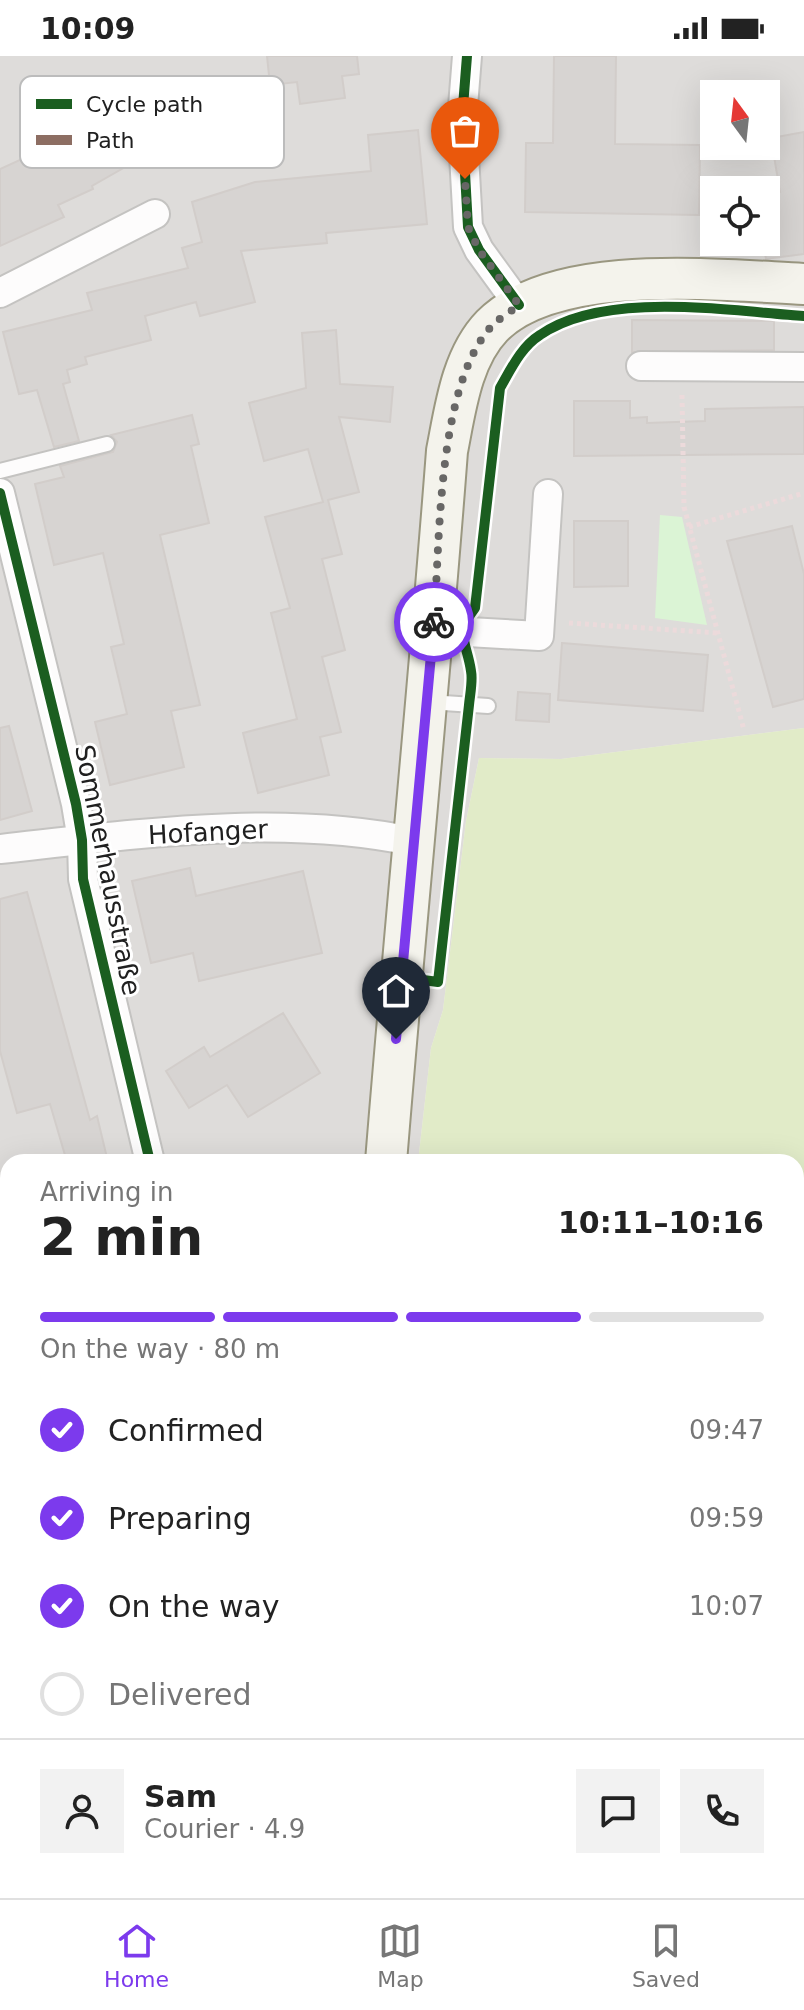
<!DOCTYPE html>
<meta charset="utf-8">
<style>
:root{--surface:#fff;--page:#f2f2f2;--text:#222;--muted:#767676;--line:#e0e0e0;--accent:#7c3aed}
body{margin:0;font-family:"DejaVu Sans",sans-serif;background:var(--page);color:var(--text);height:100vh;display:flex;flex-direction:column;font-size:30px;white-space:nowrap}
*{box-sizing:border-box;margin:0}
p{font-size:26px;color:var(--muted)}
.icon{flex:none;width:44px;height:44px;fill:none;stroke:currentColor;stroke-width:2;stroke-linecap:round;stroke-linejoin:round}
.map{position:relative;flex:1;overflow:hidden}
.details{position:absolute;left:0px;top:1098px;width:804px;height:744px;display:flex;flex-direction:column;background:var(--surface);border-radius:24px 24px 0 0;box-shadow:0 8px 32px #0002}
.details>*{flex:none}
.needle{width:52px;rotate:345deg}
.controls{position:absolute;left:700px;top:24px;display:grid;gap:16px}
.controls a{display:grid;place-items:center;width:80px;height:80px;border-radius:0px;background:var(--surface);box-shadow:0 8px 32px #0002;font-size:40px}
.pin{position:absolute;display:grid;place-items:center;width:68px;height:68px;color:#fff;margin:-82px -34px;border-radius:50% 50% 50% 0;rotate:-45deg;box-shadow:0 0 8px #0007}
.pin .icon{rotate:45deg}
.courier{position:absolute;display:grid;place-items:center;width:80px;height:80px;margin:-40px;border:6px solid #7c3aed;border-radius:50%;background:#fff;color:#222;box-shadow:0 2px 10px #0007}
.overview em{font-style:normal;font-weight:700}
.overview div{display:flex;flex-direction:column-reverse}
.overview{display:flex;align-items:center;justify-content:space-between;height:136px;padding:0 40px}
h1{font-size:52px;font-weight:700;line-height:60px}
.bar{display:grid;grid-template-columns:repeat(4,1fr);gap:12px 8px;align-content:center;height:96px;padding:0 40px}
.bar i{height:10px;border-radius:6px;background:var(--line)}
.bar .selected{background:var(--accent)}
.bar p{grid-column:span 4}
.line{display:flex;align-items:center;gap:20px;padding:0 40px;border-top:2px solid var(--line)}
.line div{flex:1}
.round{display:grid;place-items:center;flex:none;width:84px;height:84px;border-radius:0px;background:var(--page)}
ol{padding:0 40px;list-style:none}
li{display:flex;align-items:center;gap:24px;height:88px}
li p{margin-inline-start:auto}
li .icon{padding:8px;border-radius:50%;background:var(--accent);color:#fff;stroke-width:4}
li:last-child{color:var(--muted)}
li i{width:44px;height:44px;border:4px solid var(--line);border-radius:50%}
.status{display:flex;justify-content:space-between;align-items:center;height:56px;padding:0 40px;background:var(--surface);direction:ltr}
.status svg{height:22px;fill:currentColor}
.menu{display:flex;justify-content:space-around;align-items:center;height:112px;border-top:2px solid var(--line);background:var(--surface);font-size:22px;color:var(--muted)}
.menu a{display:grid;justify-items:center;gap:4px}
.menu .selected{color:var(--accent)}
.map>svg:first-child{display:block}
.residential{fill:#dedcda;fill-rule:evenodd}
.grass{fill:#e1ebc8}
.park{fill:#dbf4d5}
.building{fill:#d7d4d2;stroke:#d2cdca;stroke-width:2}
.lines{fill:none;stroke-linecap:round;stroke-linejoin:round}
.lane-casing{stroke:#c4c3c1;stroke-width:18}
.street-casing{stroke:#c4c3c1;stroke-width:32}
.secondary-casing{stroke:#9a9780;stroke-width:44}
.path{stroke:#ecdadb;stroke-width:5;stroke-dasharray:4 4;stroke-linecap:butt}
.lane{stroke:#fdfcfc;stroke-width:14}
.street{stroke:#fdfcfc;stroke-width:28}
.secondary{stroke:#f4f3ec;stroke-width:40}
.quiet{stroke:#8d6e63;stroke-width:8;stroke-dasharray:16 8;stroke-linecap:butt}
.cycleway-casing{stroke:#fff;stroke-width:15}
.cycleway{stroke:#1b5e20;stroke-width:10}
.done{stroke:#686766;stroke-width:8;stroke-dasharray:0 14.4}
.route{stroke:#7c3aed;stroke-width:10}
.labels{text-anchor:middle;stroke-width:6;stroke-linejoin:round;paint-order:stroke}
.street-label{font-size:26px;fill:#202020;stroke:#fff}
.key{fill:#fff;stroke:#bcbcbc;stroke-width:2}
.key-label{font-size:22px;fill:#202020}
</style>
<div class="status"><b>10:09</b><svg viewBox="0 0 49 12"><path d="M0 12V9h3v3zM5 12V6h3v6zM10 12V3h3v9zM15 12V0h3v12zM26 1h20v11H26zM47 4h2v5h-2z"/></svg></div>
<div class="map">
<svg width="804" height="1842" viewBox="0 0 804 1842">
<rect width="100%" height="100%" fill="#efece9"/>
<path class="residential" d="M0 0H804V672L561 703 479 702 466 765 443 954 431 992 418 1106H8V1834H796V1135L804 1131V1842H0ZM714 38H766V90H714ZM714 134H766V186H714Z"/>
<path class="grass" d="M804 672V1131L796 1135V1106H418L431 992 443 954 466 765 479 702 561 703Z"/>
<path class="park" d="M660 459 682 461 707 569 655 562Z"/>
<g class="building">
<path d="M267 0H357L359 18 342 20 345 42 300 48 297 26 270 29Z"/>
<path d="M554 0H616L615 88 700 89 699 159 525 156 526 87H553Z"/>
<path d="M150 32 178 81 92 130 93 133 58 149 64 161 0 190V113L35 97 41 111 100 84 90 65Z"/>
<path d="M418 74 427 168 326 177 327 187 241 195 255 246 200 260 196 246 145 260 151 284 85 301 87 308 67 314 70 326 63 328 79 385 54 391 37 334 19 338 3 276 92 254 87 237 188 212 182 192 202 186 192 146 255 126 371 115 368 79Z"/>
<path d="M804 76V198L766 203 764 192 710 191 708 151H714V186H766V138L780 136 771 82Z"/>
<path d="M632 264 774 265V294L632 296Z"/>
<path d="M336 274 340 328 393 331 390 366 339 361 359 436 328 444 342 498 322 503 345 594 322 601 341 676 320 681 329 719 258 737 243 677 297 663 271 557 290 552 265 461 323 446 308 393 264 405 249 347 306 332 302 277Z"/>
<path d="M574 345H630V362L647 361V367L705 365V353L804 351V398L574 400Z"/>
<path d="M192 359 199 388 191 390 209 467 160 479 200 649 171 655 184 711 110 729 95 666 127 658 111 591 124 588 103 497 54 509 35 428 64 421 60 410 113 396 117 386 111 379Z"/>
<path d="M574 465H628V530L574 531Z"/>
<path d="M792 470 804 518V643L773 651 727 485Z"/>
<path d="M562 587 708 599 703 655 558 644Z"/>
<path d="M518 636 550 638 549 666 516 664Z"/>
<path d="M9 670 32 755 0 764V672Z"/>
<path d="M190 812 196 840 303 815 322 897 199 925 193 897 151 907 132 825Z"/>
<path d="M27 836 90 1064 97 1060 108 1106H67L50 1048 17 1057 0 995V843Z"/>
<path d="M283 957 320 1017 248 1061 227 1029 189 1052 166 1015 204 991 210 1001Z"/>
</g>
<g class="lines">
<g class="lane-casing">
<g id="lane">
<path d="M0 415 107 388"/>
<path d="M429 646 488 650"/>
<path d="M796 1813 804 1779"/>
<path d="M779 1842 784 1834"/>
</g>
</g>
<g class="street-casing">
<g id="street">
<path d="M467 0 462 63 468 171 479 194 519 249"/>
<path d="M0 237 155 158"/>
<path d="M641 310 804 311"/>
<path d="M0 437 76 748 82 784 83 823 150 1106"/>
<path d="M433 574 539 580 548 438"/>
<path d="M0 793C137 778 280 757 416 786"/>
<path d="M796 1148 804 1143"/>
<path d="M0 1558 8 1571"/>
<path d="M0 1698 8 1694"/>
</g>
</g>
<g class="secondary-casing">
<g id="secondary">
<path d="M386 1106C405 869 429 633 447 395 455 355 461 302 492 270 555 206 719 224 804 228"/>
<path d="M382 1834 386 1842"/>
</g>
</g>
<g class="path">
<path d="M682 339 684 451 744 674"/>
<path d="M689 471 804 437"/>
<path d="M569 567 718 577"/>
</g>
<use href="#lane" class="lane"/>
<use href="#street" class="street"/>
<use href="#secondary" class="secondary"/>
<g class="quiet">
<path d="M796 1555 804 1540"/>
<path d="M796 1679 804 1715"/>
</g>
<g class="cycleway-casing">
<g id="cycleway">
<path d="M467 0 462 63 468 171 479 194 519 249"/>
<path d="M0 437 76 748 82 784 83 823 150 1106"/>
<path d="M401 921 438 926 469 649C470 638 473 625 471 615 467 586 454 579 475 552L500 332C511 313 521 291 540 279 604 234 729 255 804 260"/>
</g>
</g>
<use href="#cycleway" class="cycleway"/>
</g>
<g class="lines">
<path class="done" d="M434 566C440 486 437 333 490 272 498 263 510 256 519 249L479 194 468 171 465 123"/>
<path class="route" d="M396 983 434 566"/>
</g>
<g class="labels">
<g class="street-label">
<text transform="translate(208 776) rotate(-3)" y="9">Hofanger</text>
<text transform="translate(108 814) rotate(79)" y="9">Sommerhausstraße</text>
</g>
</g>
<rect x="20" y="20" width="264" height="92" rx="12" class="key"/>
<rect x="36" y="43" width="36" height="10" fill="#1b5e20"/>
<rect x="36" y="79" width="36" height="10" fill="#8d6e63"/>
<g class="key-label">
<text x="86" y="56">Cycle path</text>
<text x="86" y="92">Path</text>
</g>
</svg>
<div class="controls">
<a><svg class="needle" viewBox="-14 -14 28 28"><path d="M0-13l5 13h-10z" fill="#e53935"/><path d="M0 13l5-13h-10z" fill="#767676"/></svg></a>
<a><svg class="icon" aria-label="locate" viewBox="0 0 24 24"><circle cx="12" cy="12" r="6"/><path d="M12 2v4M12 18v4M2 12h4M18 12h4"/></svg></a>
</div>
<div class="pin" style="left:465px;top:123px;background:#ea580c"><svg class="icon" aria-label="bag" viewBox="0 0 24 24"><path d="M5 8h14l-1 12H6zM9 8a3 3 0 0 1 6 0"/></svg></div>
<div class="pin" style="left:396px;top:983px;background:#1f2937"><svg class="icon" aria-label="home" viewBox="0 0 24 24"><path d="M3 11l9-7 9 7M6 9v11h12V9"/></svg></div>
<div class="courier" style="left:434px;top:566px"><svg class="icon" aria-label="bike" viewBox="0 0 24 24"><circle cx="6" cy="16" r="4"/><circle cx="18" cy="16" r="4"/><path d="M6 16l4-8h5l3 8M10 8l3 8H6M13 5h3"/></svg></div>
<section class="details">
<div class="overview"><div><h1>2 min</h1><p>Arriving in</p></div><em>10:11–10:16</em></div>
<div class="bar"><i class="selected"></i><i class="selected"></i><i class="selected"></i><i></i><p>On the way · 80 m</p></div>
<ol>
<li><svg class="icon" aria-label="check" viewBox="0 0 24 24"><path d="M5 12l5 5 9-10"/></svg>Confirmed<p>09:47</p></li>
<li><svg class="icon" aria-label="check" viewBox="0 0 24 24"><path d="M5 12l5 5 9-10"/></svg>Preparing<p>09:59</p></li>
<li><svg class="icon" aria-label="check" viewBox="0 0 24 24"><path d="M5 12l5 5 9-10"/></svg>On the way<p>10:07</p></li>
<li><i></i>Delivered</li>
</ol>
<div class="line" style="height:144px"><a class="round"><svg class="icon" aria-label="person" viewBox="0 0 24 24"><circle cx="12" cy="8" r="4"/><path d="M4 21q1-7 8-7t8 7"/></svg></a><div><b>Sam</b><p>Courier · 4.9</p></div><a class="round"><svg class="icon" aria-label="chat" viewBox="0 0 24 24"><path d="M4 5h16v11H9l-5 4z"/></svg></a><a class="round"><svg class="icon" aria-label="phone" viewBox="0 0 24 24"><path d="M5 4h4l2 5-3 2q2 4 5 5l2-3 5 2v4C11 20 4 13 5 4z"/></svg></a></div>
</section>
</div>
<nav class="menu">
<a class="selected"><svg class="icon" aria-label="home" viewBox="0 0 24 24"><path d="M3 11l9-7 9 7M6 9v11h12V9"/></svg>Home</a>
<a><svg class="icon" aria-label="map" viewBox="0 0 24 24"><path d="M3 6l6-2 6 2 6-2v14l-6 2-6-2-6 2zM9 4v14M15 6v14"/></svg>Map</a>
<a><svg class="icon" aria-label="saved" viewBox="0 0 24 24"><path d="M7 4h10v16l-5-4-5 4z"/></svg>Saved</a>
</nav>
